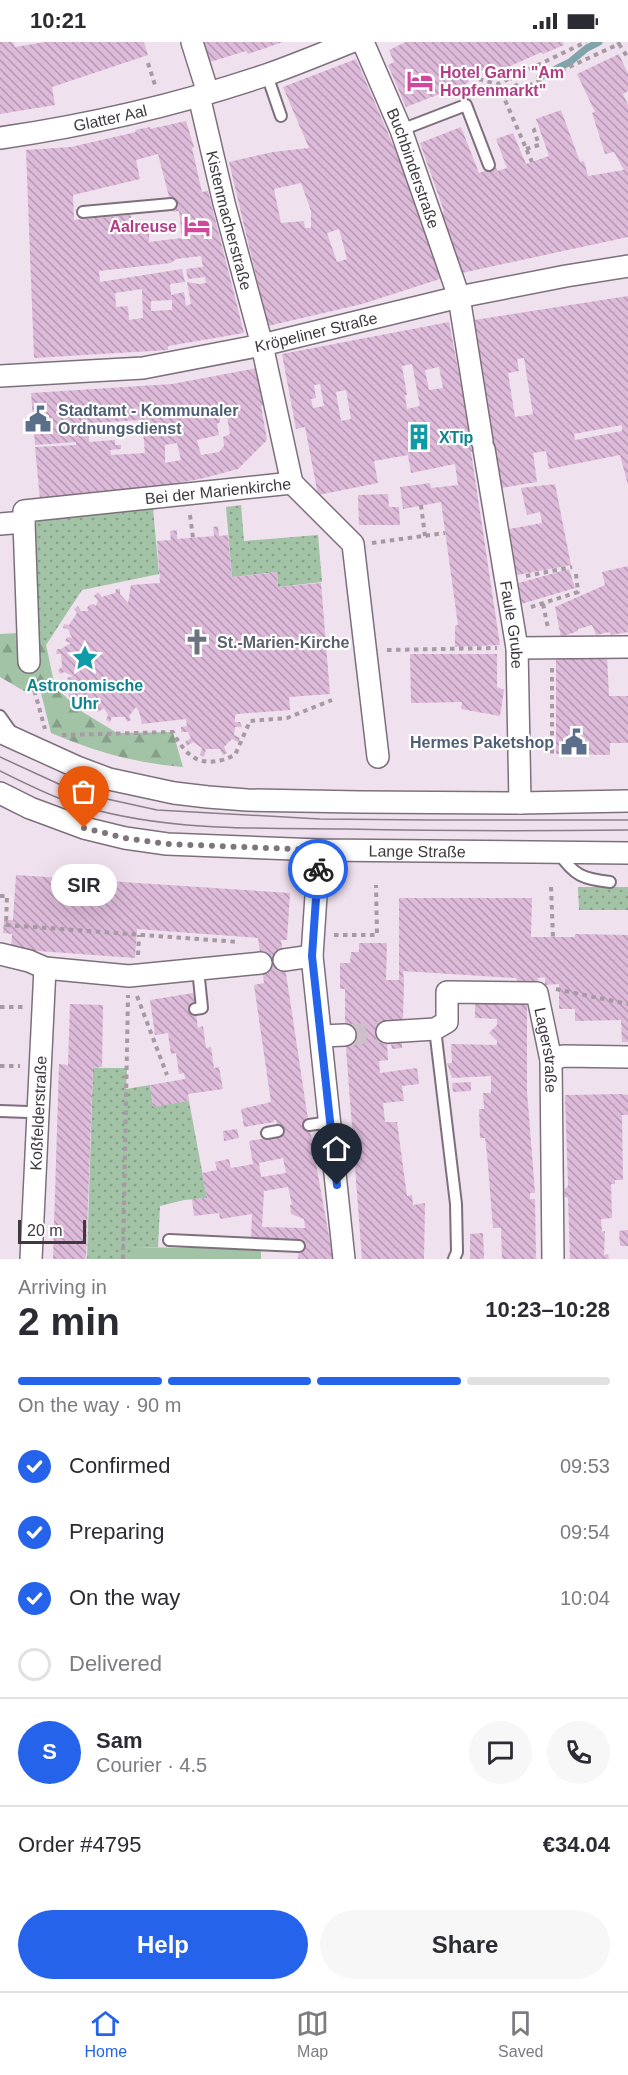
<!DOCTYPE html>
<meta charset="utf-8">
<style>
:root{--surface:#fff;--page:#f7f7f7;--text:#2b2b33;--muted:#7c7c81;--line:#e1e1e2;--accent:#2563eb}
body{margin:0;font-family:Helvetica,sans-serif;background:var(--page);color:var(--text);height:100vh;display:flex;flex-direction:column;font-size:22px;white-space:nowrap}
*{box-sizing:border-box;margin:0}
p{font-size:20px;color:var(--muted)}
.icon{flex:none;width:33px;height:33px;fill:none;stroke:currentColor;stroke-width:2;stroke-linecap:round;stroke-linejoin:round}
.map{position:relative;height:1217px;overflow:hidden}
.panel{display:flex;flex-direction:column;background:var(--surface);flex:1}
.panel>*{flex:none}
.scale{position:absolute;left:18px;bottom:15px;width:68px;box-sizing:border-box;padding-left:6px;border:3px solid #3f3a3f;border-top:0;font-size:16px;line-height:21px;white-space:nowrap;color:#3f3a3f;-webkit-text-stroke:4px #fff;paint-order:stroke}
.pin{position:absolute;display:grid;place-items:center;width:51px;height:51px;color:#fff;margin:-62px -26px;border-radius:50% 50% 50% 0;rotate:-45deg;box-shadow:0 0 6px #0007}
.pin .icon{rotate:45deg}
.courier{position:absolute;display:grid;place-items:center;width:60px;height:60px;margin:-30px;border:4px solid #2563eb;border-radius:50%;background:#fff;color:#222;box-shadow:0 2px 8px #0007}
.bubble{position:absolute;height:42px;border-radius:21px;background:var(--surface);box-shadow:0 6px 24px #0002;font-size:20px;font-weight:800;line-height:42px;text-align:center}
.headline em{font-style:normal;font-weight:800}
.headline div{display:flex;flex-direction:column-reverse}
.headline{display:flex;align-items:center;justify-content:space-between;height:102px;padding:0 18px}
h1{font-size:39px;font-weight:800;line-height:45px}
.bar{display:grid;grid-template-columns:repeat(4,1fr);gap:9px 6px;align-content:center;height:72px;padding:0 18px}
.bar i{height:8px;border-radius:4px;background:var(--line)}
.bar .selected{background:var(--accent)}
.bar p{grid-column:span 4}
.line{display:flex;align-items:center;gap:15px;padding:0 18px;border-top:2px solid var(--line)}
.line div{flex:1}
.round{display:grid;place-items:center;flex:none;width:63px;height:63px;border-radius:32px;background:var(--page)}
ol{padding:0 18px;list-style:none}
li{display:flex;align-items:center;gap:18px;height:66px}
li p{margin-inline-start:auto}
li .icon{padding:6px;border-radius:50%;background:var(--accent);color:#fff;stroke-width:4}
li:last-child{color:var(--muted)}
li i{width:33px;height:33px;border:3px solid var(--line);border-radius:50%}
.button{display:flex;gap:12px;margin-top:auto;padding:12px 18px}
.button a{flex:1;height:69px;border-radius:36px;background:var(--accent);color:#fff;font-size:24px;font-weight:800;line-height:69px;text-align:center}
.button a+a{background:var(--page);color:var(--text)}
.status{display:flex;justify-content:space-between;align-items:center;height:42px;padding:0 30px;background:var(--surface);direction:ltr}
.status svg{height:16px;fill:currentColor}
.dock{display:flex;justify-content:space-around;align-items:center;height:84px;border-top:2px solid var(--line);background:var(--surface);font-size:16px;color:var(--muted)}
.dock a{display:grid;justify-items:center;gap:3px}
.dock .selected{color:var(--accent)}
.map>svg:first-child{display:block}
.grass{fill:url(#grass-dots)}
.forest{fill:url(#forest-firs)}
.park{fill:#a2c3a5}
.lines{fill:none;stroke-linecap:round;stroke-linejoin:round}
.stream{stroke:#7fa4ab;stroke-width:7}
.building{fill:url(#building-back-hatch);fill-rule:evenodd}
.street-tunnel{stroke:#cdc0cb;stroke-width:21;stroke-dasharray:21 10;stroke-linecap:butt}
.lane-casing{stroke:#7d707c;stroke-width:14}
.street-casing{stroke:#7d707c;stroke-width:24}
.path{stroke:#a69ba5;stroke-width:4;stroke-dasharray:4.5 4.5;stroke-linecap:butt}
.lane{stroke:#fff;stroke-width:10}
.street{stroke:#fff;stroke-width:21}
.tram{stroke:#897f88;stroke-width:1.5}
.done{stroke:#7d747c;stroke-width:6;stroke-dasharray:0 10.8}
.route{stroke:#2563eb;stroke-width:8}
.labels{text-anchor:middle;stroke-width:4.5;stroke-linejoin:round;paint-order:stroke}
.hotel-label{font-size:16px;font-weight:bold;fill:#b23c85;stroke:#fff;text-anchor:start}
.street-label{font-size:16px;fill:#3f3a3f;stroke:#fff}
.service-label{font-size:16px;font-weight:bold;fill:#4e5e75;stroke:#fff;text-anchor:start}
.culture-label{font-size:16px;font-weight:bold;fill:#0d838f;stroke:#fff;text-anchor:start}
.worship-label{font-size:16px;font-weight:bold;fill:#5b616d;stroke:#fff;text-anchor:start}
</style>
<div class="status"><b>10:21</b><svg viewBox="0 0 49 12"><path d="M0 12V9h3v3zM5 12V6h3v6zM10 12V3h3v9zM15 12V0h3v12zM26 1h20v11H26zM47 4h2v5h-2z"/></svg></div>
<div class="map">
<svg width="628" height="1217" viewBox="0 0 628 1217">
<defs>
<pattern id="grass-dots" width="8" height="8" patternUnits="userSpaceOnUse" patternTransform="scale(1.5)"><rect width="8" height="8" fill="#a2c3a5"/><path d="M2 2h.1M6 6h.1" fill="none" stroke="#859f88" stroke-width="1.8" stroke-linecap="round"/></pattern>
<pattern id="forest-firs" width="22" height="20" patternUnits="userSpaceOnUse" patternTransform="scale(1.5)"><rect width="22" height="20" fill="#a2c3a5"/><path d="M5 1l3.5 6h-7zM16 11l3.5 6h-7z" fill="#859f88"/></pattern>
<pattern id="building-back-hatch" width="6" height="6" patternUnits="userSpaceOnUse" patternTransform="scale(1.5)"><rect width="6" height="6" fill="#ddbad9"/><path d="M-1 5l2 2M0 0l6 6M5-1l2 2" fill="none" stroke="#b598b1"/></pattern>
</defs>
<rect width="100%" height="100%" fill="#f0e1ee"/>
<g class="grass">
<path d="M152 455 159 532 82 548 29 629 24 480H35L34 468Z"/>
<path d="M241 463 244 499 318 493 322 540 278 545 277 530 232 535 226 465Z"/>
<path d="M578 845H628V868H579Z"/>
<path d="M93 1026H127L126 1047 150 1043 153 1064 189 1059 207 1156 184 1158 160 1164 158 1205H131V1217H87Z"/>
</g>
<path class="forest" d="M18 591 20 599 45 598 55 645 81 669 117 691 173 690 183 725C135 721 96 710 51 691L41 651 24 649 0 635V592Z"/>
<path class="park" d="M131 1205 261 1207V1217H131Z"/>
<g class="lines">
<path class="stream" d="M540 35 570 20 587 6 599 0"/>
</g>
<g class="building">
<path d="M0 0H13L15 5 45 0H144L148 13 52 45 55 63 0 72Z"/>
<path d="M204 0H283L248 12 246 9 210 20Z"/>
<path d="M406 0H562L564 3 543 12 542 10 492 32 473 25 468 41 406 65 388 23 394 20 389 8Z"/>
<path d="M619 12 628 32V49L623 52 628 63V195L457 232 439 172 444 169 420 101 461 85 479 131 496 125 497 129 507 126 496 97 513 91 526 122 549 114 536 77 561 68 580 120 584 119 588 134 624 128 614 110 605 112 592 71 595 70 577 32Z"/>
<path d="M356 17 397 112 400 111 445 233 440 237 362 262 268 284 229 120 273 110 309 106 283 45ZM301 141 311 169V186H305L304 179 281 181 274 147ZM339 187 347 217 337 220 327 191Z"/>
<path d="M186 79 194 105 192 106 202 150 208 149 244 291 168 304V308L34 316 26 108 71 105 136 90 135 88 150 85V87ZM158 112 173 170 179 169 182 196 149 200V184L132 185 131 173 74 178 73 153 140 137 136 118ZM201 214 203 225 186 227 188 237 205 235 206 241 199 242 187 240 191 262 186 264 184 250 171 253 170 242 185 240 182 227 100 240 99 229 171 221 176 217ZM142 247 143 276 129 278 128 264 116 265 115 251ZM172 258V268L151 269V259Z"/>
<path d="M628 254V443L620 413 549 427 546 409 533 411 537 440 501 446 495 405 471 410 500 603 455 605V584L458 583 441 460 403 467 400 445 430 441 431 446 458 443 455 422 411 431 408 413 374 419 378 441 318 453 305 385 296 387 282 312 449 280 472 400 493 396 474 278ZM524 316 533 372 515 375 508 331 519 329 517 317ZM412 322 420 364 407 367 405 353H407L402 324ZM439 325 443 346 429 348 425 328ZM320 342 324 364 313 366 311 357 316 356 314 343ZM346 348 351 377 341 379 336 350ZM622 383V389L575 398 574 392Z"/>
<path d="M257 326 270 363 261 364 267 398 238 427 204 436 147 447 80 451V454L40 458 35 405 76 403V400L35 403 31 351 172 342ZM227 375 230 392 223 395 224 404 219 410 201 413 197 398 219 393 217 382 220 380V376ZM142 378 145 411 111 413 110 408 121 407V403H115V398L89 400 88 381ZM177 401 181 418 165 421V403Z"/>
<path d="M555 442 571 523 512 534 504 488 542 481 540 470 527 473 521 446Z"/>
<path d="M388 452 389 465H399L400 483H359L358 453Z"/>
<path d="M218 484 219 494 228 493 232 535 277 530 278 545 321 541 330 652 289 655 290 668 237 672 235 674V680H240L242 685H235L234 693 240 696 238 700 232 697 224 705 227 711 223 713 220 707H206L204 715 200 713 202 706 193 700 187 704 185 700 191 696 188 690H181V685L187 684 186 677 142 682 139 669 136 665 129 674 131 678 127 680 125 675H112L110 680 106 678 108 673 104 666 98 670 95 667V663L88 664 86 669 81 668 83 663 74 653 70 656 68 651 72 650 75 638 68 641 67 636 73 634 64 630 60 632 58 628 62 625 61 612H56L57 607H61L71 601 65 599 67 595 72 596 68 587 63 586 64 582 69 583 77 571 74 567 78 564 81 569H88L87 566 89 563 93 562 96 564 98 558 94 554 98 550 102 555 115 551 116 547H120V552L128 561 131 543 160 541 157 499 171 498 170 489 177 488V497L214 494 213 485Z"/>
<path d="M628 524V590L611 593 610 590 596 593 592 583 578 587V589L561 595 555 565 605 543 602 530Z"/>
<path d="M569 527 575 546 521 562 515 542Z"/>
<path d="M410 612H497V645L504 648 500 674 461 667 462 660 411 661Z"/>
<path d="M607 613 609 654H628V701H610V713L556 712V614Z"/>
<path d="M16 833 290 851 287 898H281L307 1071 333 1217H298L299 1201 261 1199V1195H251L252 1172 220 1177 219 1171 194 1174 192 1157 207 1156 202 1131 217 1128 215 1120 229 1117 231 1126 253 1122 249 1099 279 1094 276 1078H274V1080L244 1085 241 1067 271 1060 254 943 264 941 258 896 137 887 135 916 11 907 12 892 3 891 4 878H13ZM283 1116 286 1131 261 1135 259 1121ZM288 1145 292 1163H290L291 1172 304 1177 305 1186 262 1185 264 1149Z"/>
<path d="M399 856H532L531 895H575V892L628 893V1000H622L621 978 575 979V967H559V942L545 943V935L537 936 539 938 521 946 516 936 403 929 404 939 403 978 387 982 402 994V1006L392 1007 391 1002 387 1003 388 1018 379 1019 380 1031 417 1026 419 1042 402 1044 404 1059 383 1061 385 1080H397L407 1154 412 1153 413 1163 425 1161 424 1217H362L345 993V947H340V921H350L351 910H359V901H387L386 938H399Z"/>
<path d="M193 951 198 986 203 984 206 1006 211 1005 214 1026 219 1025 223 1047 188 1052 189 1059 153 1065 150 1043 185 1037 184 1031 179 1032 176 1011 171 1012 168 991 155 993 150 958Z"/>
<path d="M475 959H527V1049L535 1151H530V1157H535L536 1217H502L501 1186H493L487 1112 485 1096H480L479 1067H484L483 1051H491V1034L452 1036 447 1021H452L451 1002 497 1003V999L489 991 497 983V977L475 976Z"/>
<path d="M70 962 103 963 102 1025 93 1026 86 1217H53L59 1022 68 1023Z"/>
<path d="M471 1040V1049L453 1050 452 1041Z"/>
<path d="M622 1052 628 1053V1073H622L623 1138H615V1142H611L612 1176 601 1177 602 1190 605 1189 604 1213 608 1212 609 1217H570L568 1156 564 1154 565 1146H567L568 1143 565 1053Z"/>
<path d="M237 1087 239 1096 224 1099 223 1089Z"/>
<path d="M628 1188V1204H620L619 1189Z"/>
<path d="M483 1191 484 1217H470V1192Z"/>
</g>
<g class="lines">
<path class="street-tunnel" d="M345 993 387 990"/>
<g class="lane-casing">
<g id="lane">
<path d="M267 33 281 74"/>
<path d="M401 88 466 63 489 123"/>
<path d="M83 170 171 162"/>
<path d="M0 674 12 691"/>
<path d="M559 811C574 834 584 837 610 840"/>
<path d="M195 967 202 966 198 927"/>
<path d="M435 987 456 1162 457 1210 454 1217"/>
<path d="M0 1069 28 1070"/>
<path d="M309 1083 330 1080"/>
<path d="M267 1091 278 1089"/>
<path d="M169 1198 299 1204"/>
</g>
</g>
<g class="street-casing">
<g id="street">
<path d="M192 0 208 51"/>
<path id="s1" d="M363 0 401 88 459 255 482 399"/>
<path id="s2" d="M199 54 224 161 262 303 292 441"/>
<path id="s3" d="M0 96C90 83 180 62 266 33 295 23 323 11 351 0"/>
<path id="s4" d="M0 334 143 326 262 303 459 255 566 234 628 224"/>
<path id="s5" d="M484 407 517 606 520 761"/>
<path d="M292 441 353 502 378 715"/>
<path d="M24 480 29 620"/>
<path id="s6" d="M0 482 24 480V469L292 441"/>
<path d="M517 606 628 605"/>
<path d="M0 690 77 725 109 737 174 751 208 755 247 758 360 760 520 761 628 759"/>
<path id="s7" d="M0 751 30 766 84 786 125 796 167 802 319 808 628 811"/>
<path d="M319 808 312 914 344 1217"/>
<path d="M0 912 29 919 45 926 129 934 261 921"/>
<path d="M284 918 312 914"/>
<path id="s8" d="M387 990 435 987 447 980V950L537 951 551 1018 553 1217"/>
<path d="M321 994 345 993"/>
<path d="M551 1018 563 1014 628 1015"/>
<path id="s9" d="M31 1217 45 926"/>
</g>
</g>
<g class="path">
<path d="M619 2 628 16"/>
<path d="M148 21 155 43"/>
<path d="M506 26 519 48"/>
<path d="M470 35 498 42 586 0"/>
<path d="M498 42 532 120"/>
<path d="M504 55 619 2 618 0"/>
<path d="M526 107 539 103 534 88 539 86"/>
<path d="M421 463 425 494"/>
<path d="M190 473 193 496"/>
<path d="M372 501 445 491"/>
<path d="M526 534 572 525"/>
<path d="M543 562 548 586"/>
<path d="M531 565 578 550 576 532"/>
<path d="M387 608 497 606"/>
<path d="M552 626V715"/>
<path d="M32 640 45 687"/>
<path d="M62 693 173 690C188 719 205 727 235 713L250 679 287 676 332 658"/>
<path d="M551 845 553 895"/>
<path d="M0 854H7L6 883 239 900"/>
<path d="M334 893H377L376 843"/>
<path d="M138 913 139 893"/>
<path d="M556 947 628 962"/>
<path d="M137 954 167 1033"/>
<path d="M0 965H23"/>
<path d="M0 1024H20"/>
<path d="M123 1217 128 953"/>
</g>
<use href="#lane" class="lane"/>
<use href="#street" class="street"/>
<g class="tram">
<path d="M0 715 61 743 98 755 157 768 320 777 429 778H628"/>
<path d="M0 729C22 740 44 751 66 759 155 790 253 786 346 787 440 789 534 789 628 788"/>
</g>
</g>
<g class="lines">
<path class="done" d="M84 786 125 796 167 802 319 808 318 827"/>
<path class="route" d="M318 827 312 914 337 1143"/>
</g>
<defs>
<g id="hotel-bare" transform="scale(2.07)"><path d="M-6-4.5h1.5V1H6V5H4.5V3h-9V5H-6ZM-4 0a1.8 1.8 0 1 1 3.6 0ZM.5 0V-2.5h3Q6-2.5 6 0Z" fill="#d1479c" stroke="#fff" stroke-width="2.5" paint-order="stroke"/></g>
<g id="civic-bare" transform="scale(2.07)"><path d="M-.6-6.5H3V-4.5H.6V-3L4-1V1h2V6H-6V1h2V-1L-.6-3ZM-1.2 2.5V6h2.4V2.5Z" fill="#5c6f8a" stroke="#fff" stroke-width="2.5" paint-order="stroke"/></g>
<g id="building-bare" transform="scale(2.07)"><path d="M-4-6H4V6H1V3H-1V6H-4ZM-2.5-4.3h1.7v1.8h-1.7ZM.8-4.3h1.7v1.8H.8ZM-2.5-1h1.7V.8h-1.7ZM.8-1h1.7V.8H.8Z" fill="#0f9aa8" stroke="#fff" stroke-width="2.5" paint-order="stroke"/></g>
<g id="church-bare" transform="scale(2.07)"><path d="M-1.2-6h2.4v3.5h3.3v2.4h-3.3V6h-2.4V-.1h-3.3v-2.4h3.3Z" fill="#6b7280" stroke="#fff" stroke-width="2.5" paint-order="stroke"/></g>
<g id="sight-bare" transform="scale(2.07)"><path d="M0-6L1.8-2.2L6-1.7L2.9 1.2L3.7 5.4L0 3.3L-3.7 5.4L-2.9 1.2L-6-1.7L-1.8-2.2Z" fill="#0f9aa8" stroke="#fff" stroke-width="2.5" paint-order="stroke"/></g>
</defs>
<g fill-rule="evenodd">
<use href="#hotel-bare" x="420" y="39"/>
<use href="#hotel-bare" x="197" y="184"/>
<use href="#civic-bare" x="38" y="377"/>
<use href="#building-bare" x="419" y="395"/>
<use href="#church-bare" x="197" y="600"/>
<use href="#sight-bare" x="85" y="616"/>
<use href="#civic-bare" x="574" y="700"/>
</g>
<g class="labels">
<g class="hotel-label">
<text x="440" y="36">Hotel Garni "Am<tspan x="440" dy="18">Hopfenmarkt"</tspan></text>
<text x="177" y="190" text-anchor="end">Aalreuse</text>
</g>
<g class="street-label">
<text dy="6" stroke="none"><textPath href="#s3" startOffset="112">Glatter Aal</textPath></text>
<text dy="6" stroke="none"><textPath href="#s1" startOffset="136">Buchbinderstraße</textPath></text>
<text dy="6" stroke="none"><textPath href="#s2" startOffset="128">Kistenmacherstraße</textPath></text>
<text dy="6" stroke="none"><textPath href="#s4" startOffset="320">Kröpeliner Straße</textPath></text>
<text dy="6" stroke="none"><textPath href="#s6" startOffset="230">Bei der Marienkirche</textPath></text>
<text dy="6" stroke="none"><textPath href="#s5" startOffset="178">Faule Grube</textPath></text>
<text dy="6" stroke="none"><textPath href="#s7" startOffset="426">Lange Straße</textPath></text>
<text dy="6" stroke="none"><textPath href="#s8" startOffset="240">Lagerstraße</textPath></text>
<text dy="6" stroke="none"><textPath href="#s9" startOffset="146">Koßfelderstraße</textPath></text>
</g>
<g class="service-label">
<text x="58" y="374">Stadtamt - Kommunaler<tspan x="58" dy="18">Ordnungsdienst</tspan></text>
<text x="554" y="706" text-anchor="end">Hermes Paketshop</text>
</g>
<g class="culture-label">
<text x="439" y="401">XTip</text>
<text x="85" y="649" text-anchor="middle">Astronomische<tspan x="85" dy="18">Uhr</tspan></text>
</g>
<g class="worship-label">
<text x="217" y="606">St.-Marien-Kirche</text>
</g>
</g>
</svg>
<div class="scale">20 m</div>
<div class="pin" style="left:84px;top:786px;background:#ea580c"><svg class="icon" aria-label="bag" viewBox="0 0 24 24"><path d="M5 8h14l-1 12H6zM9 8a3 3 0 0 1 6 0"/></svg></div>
<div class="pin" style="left:337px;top:1143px;background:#1f2937"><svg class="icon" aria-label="home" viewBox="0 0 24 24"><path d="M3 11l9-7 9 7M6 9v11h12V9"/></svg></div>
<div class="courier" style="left:318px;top:827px"><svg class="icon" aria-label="bike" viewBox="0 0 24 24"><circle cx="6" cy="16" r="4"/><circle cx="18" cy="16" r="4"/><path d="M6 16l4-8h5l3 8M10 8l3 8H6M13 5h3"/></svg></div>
<div class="bubble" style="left:51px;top:822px;width:66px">SIR</div>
</div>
<section class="panel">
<div class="headline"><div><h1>2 min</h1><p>Arriving in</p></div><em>10:23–10:28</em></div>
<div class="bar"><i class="selected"></i><i class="selected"></i><i class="selected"></i><i></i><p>On the way · 90 m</p></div>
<ol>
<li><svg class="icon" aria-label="check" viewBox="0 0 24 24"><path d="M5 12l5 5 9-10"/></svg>Confirmed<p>09:53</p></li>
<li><svg class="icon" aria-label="check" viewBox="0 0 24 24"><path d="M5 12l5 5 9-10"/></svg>Preparing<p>09:54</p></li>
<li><svg class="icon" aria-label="check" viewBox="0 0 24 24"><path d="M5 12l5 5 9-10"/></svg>On the way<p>10:04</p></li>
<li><i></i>Delivered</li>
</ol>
<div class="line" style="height:108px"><b class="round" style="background:var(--accent);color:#fff">S</b><div><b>Sam</b><p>Courier · 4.5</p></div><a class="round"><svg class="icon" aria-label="chat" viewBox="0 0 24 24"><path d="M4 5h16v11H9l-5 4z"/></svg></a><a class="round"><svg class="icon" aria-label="phone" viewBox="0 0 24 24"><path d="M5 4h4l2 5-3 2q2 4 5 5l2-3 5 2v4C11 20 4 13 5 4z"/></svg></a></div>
<div class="line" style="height:78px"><div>Order #4795</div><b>€34.04</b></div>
<div class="button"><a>Help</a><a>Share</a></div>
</section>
<nav class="dock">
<a class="selected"><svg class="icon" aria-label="home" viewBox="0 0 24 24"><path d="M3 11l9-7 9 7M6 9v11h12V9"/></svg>Home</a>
<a><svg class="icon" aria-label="map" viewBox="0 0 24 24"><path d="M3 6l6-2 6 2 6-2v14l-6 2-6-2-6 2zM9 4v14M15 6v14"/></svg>Map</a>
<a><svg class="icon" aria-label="saved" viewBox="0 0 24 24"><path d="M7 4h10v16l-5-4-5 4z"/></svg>Saved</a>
</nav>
